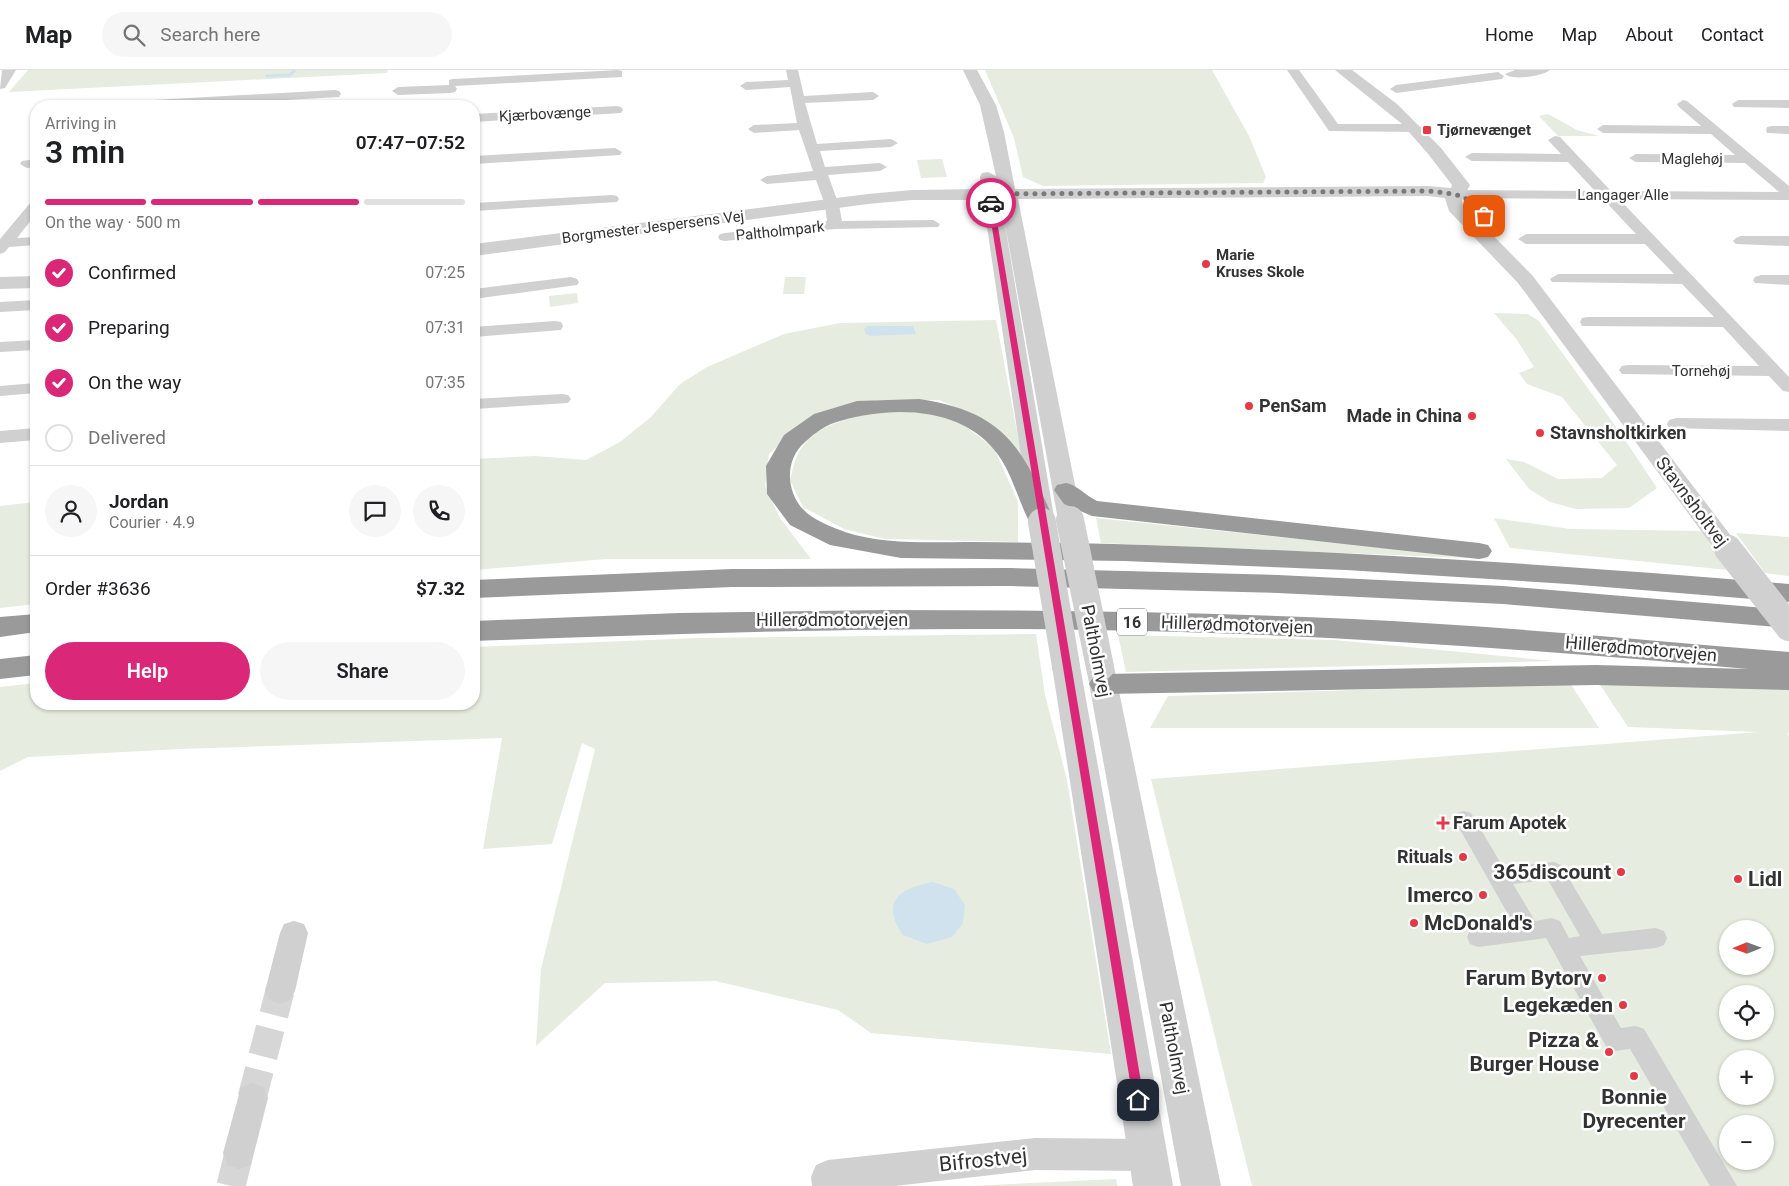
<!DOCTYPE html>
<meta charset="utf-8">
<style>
:root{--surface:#fff;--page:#f6f6f6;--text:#202124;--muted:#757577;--line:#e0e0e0;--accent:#db2777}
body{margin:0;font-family:Roboto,sans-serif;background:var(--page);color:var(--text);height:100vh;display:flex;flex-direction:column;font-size:19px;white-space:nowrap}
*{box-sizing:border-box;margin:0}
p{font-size:16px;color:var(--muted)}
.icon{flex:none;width:28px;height:28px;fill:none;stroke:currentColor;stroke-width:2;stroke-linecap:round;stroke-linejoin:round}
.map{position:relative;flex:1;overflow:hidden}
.side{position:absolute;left:30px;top:30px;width:450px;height:610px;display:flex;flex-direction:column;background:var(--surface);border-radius:20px;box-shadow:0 1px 4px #0004}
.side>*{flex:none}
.needle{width:32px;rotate:269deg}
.tools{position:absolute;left:1719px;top:850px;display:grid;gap:10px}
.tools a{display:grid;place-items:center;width:55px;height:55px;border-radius:50%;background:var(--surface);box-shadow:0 1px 4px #0004;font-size:25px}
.pin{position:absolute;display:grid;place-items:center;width:42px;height:42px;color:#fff;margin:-21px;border-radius:10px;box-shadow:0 2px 8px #0006}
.courier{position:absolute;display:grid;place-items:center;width:50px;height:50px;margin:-25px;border:4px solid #db2777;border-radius:50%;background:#fff;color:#222;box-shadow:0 1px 6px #0007}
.overview em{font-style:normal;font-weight:600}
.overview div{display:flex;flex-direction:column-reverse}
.overview{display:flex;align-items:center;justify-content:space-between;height:85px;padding:0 15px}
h1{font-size:32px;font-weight:600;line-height:38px}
.bar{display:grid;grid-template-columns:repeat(4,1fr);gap:8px 5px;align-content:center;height:60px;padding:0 15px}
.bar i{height:6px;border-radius:4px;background:var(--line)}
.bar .current{background:var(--accent)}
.bar p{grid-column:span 4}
.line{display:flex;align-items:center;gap:12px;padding:0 15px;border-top:1px solid var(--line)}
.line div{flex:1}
.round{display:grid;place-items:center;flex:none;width:52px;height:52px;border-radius:26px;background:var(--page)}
ol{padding:0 15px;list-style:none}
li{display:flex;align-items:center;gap:15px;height:55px}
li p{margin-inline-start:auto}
li .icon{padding:5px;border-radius:50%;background:var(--accent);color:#fff;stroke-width:4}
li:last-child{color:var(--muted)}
li i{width:28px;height:28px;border:2px solid var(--line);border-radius:50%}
.cta{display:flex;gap:10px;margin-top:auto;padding:10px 15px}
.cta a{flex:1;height:58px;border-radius:30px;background:var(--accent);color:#fff;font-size:20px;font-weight:600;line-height:58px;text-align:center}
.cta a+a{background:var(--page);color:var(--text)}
header{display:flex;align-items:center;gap:30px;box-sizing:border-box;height:70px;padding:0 25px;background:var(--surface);border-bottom:1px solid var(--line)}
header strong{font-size:24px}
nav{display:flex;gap:28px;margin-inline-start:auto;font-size:18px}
.search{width:350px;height:45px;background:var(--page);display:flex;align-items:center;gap:12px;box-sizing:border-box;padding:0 18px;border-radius:28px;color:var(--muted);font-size:19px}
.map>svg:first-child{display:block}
.green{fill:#e6ecdf;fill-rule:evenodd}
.water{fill:#cfe2ee}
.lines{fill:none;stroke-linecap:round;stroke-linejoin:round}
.stream{stroke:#cfe2ee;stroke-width:3}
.minor-tunnel{stroke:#d6d6d6;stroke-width:29;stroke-dasharray:29 14;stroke-linecap:butt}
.pedestrian{fill:#d0d0d0;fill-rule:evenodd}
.minor{fill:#d0d0d0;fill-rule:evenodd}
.tertiary{fill:#d0d0d0;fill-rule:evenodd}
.motorway{fill:#9a9a9a;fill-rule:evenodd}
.tertiary-bridge{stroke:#d0d0d0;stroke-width:28}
.route{fill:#db2777}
.done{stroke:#7a7a7a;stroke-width:5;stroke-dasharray:0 9}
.poi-dot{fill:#e63946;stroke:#fff;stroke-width:2}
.labels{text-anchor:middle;stroke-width:5;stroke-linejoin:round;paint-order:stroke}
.far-street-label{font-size:15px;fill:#333;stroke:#fff}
.far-poi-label{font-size:15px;font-weight:bold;fill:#333;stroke:#fff;text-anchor:start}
.shield{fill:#fff;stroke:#707070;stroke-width:1}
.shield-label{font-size:16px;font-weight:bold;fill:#333}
.poi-label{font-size:18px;font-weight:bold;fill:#333;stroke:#fff;text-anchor:start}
.street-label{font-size:18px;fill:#333;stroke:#fff}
.near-poi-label{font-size:21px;font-weight:bold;fill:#333;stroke:#fff;text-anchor:end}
.near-street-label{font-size:21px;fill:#333;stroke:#fff}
</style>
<header>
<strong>Map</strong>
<div class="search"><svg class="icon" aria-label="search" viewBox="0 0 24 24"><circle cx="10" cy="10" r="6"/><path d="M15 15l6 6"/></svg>Search here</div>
<nav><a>Home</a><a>Map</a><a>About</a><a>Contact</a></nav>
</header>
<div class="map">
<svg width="1789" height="1116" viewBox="0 0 1789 1116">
<rect width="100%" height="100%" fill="#fff"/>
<g class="green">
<path d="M28 0H388L387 3 9 22Z"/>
<path d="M985 0H1212L1249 66 1266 107 1263 113 1043 116 1023 107 1014 68Z"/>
<path d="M1548 44 1577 60 1599 66H1558L1539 46Z"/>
<path d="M942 89 947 107 921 108 917 90Z"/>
<path d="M785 207H806L804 224H783Z"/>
<path d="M577 223 578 233 550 237 549 226Z"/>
<path d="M1494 243 1528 244 1539 251 1619 361 1657 418 1629 438 1576 439 1550 432 1529 419 1506 389 1524 392 1558 409 1602 408 1617 395 1562 327 1527 314 1519 303 1534 297 1517 270Z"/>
<path d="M996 250 1022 388 977 346 939 330H876L798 358 769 384 765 416 780 448 811 489H606L474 500V389L535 386 586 390 620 372 651 347 680 314 707 297 784 264 840 253Z"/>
<path d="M882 341 931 343 962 354 994 378 1018 432V472L885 469 844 459 803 437 790 410C792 402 794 392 798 384 812 354 854 347 882 341Z"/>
<path d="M36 432V534L0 538V436Z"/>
<path d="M1096 448 1493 489 1101 473Z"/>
<path d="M1494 448 1570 459 1705 461 1712 478 1728 500 1510 478Z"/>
<path d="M1736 463 1789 467V506L1765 503Z"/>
<path d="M1036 564 1045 625 1067 710 1111 984 871 963 838 940 716 911 605 913 536 976 541 899 595 679 582 673 552 774 483 779 502 668 180 679 28 687 0 701V617L36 613V634H474V577L699 568Z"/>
<path d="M1118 565 1334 570 1554 591 1126 602Z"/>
<path d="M1598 612 1789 618V663H1787L1789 666V1116H1252L1151 709 1759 662 1628 657ZM1728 859H1765V896H1728ZM1728 924H1765V961H1728ZM1728 989H1765V1026H1728ZM1728 1054H1765V1091H1728Z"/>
<path d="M1570 613 1599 658H1150L1168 626Z"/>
<path d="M1116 1109 1117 1116H969Z"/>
</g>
<g class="water">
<path d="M867 256H913L916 264 870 266 866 264 864 259Z"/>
<path d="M933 812 954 819 965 835 963 853 952 867 927 874 903 865C880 832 899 818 933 812Z"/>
</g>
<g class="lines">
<path class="stream" d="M267 6 290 5 295 0"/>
<g class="minor-tunnel">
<path d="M252 1028 280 921"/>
<path d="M231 1116 239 1083"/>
</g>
<path class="pedestrian" d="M1464 741 1471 743 1503 797 1554 792 1561 795 1602 864 1656 858 1664 861 1667 868 1664 875 1656 878 1580 886 1621 958 1636 956 1644 959 1737 1116H1710L1630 979 1615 981 1607 978 1546 868 1478 877 1470 874 1467 867 1470 860 1513 853 1454 749 1457 743ZM1548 810 1580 866 1569 868 1560 851 1552 848 1535 851 1513 814Z"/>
<g class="minor">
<path d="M618 0 622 1V7L455 16 457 19 455 22 451 23 398 25 392 21 398 17 449 15V10L453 9Z"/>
<path d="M786 0H798L804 26 873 22 879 26 873 30 805 33 817 74 891 69 898 73 891 77 820 81 825 97 880 93 887 97 880 101 828 105 839 135 842 151 933 150 940 154 938 157 835 159 725 171 720 170 718 167 720 164 725 163 827 151 825 135 816 110 767 114 760 110 767 106 813 101 799 60 754 63 748 59 754 55 797 53 790 17 746 20 740 16 746 12 788 10Z"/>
<path d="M1287 0H1299L1338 54H1416L1422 58 1416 62 1329 61Z"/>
<path d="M1515 0H1550C1543 6 1512 11 1505 4Z"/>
<path d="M1498 2 1504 6 1502 9 1396 23 1390 19 1396 15Z"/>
<path d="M335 20 339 21 341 24 339 27 181 36H112L118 32Z"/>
<path d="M1683 30 1687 31 1789 116V130L1619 129 1789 307V322L1783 321 1769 306 1622 304 1619 300 1622 296 1628 295 1759 296 1723 257 1582 256 1580 252 1582 248 1588 247H1714L1682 214 1552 212 1550 209 1558 204H1674L1645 174H1526L1518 169 1526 164H1636L1603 129 1457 128 1450 124 1457 120 1595 121 1568 92 1472 91 1465 87 1472 83 1561 84 1548 70 1555 66 1560 67 1611 121 1779 122 1745 93 1636 92 1629 88 1636 84 1735 85 1711 64 1603 63 1597 59 1603 55 1701 56 1679 37 1677 34Z"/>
<path d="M1738 30H1789V38L1734 37 1732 34Z"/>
<path d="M617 36 621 37 623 40 621 43 474 52V44Z"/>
<path d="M1772 56H1789V64L1767 63 1766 60 1767 57Z"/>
<path d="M615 78 622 82 620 85 474 94V86Z"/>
<path d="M36 89V97L27 98 20 94 22 91Z"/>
<path d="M612 125 617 126 619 129 617 132 474 141V133Z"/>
<path d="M36 131V144L17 168 36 167V175L9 177 5 182 0 184V169L31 132Z"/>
<path d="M1741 166H1789V176L1736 174 1733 171 1736 168Z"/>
<path d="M1761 205H1789V215L1755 213 1753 210 1755 207Z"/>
<path d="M571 207 577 209 579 212 577 215 474 229V219Z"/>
<path d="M36 230V240L0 242V232Z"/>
<path d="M555 251 561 252 563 256 561 260 474 267V257Z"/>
<path d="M36 270V280L0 282V272Z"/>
<path d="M36 313V323L0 326V316Z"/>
<path d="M562 324 568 325 571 329 568 333 474 339V329Z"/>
<path d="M1676 348 1789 349V361L1669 358 1667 354 1669 350Z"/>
<path d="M36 358V370L0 373V361Z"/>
<path d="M294 851 304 854 308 863 295 921 290 930 280 934 270 930 265 921 280 863 284 854Z"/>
<path d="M252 1013 263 1017 268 1028 251 1095 239 1099 227 1095 223 1083 241 1017Z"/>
<path d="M1035 1068 1148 1069 1160 1073 1164 1085 1160 1097 1148 1101 1035 1100 895 1116H812L811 1107 816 1095 828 1090Z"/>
</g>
<g class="tertiary">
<path d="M2 0H16L5 18 0 19Z"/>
<path d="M963 0H977L996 35 1004 62 1015 119 1428 116 1451 118 1452 115 1429 85 1402 54 1335 0H1352L1397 34 1441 78 1470 115 1462 130 1463 135 1532 205 1741 479 1737 485 1728 487 1719 485 1518 213 1449 141 1445 128 1428 126 1018 129 1082 450 1079 456 1070 458 1061 456 1058 450 1003 143 1054 447 1051 453 1042 455 1033 453 1030 447 983 130H912L868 134 474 186V174L868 124 912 120 981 119 980 107 982 103 988 102 996 106 980 35Z"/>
<path d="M36 206V218L0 219V207Z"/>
<path d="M1066 586 1076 589 1080 596 1173 1116H1133L1052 596 1056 589Z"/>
<path d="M1100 587 1110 590 1114 597 1221 1116H1181L1086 597 1090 590Z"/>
</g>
<g class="motorway">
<path d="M919 329C1006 342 1022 378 1055 452L1051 458 1042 460 1033 458C1020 437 1015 411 1001 389 967 336 894 335 840 351 827 354 815 363 805 372 783 391 786 426 808 444 817 451 834 458 845 462 883 475 934 472 974 472 1031 473 1088 473 1146 475 1360 482 1575 496 1789 514V532L1568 514 1346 500 1124 491 901 488 830 475 790 455 767 424 766 396 784 365 814 344 857 331Z"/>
<path d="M1066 413C1077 415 1085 425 1097 431L1479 473 1488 475 1492 481 1488 487 1479 489 1092 446 1064 434 1054 420 1057 415Z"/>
<path d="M1011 498 1278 505 1503 516 1789 540V558L1503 534 1278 523 1011 516 732 517 474 528V510L732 499Z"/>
<path d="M884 540C1040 540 1197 542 1353 549 1499 556 1644 570 1789 582V620L1596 615 1103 624 1093 621 1089 614 1093 607 1103 604 1596 595 1748 599C1528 579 1309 563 1089 560 883 556 679 564 474 571V551L679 543Z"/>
<path d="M36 544V562L0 567V547Z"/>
<path d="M36 585V605L0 609V589Z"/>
</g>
<g class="tertiary-bridge">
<path d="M1070 450 1100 597"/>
<path d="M1042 452 1066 596"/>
<path d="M1728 479 1789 557"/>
</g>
</g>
<path class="route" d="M991 132 994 133 1144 1030 1138 1035 1133 1030 988 133Z"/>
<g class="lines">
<path class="done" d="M991 133 990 124 1428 121C1455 124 1467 123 1484 146"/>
</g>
<g class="poi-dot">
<rect x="1422" y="55" width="10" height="10" rx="2.5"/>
<circle cx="1206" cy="194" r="5"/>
<circle cx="1249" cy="336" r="5"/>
<circle cx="1472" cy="346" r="5"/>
<circle cx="1540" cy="363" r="5"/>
<path d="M1440.5 745.5h5v5h5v5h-5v5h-5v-5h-5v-5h5z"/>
<circle cx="1463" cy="787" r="5"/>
<circle cx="1621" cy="802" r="5"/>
<circle cx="1738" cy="809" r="5"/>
<circle cx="1483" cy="825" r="5"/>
<circle cx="1414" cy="853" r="5"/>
<circle cx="1602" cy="908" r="5"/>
<circle cx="1623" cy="935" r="5"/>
<circle cx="1609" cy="982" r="5"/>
<circle cx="1634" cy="1006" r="5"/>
</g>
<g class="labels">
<g class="far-street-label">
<text transform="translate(545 44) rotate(-3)" y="5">Kjærbovænge</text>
<text x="1692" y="94">Maglehøj</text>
<text x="1623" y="130">Langager Alle</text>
<text transform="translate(653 157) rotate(-7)" y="5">Borgmester Jespersens Vej</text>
<text transform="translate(780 161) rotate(-6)" y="5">Paltholmpark</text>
<text x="1701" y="306">Tornehøj</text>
</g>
<g class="far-poi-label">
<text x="1437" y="65">Tjørnevænget</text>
<text x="1216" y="190">Marie<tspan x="1216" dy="17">Kruses Skole</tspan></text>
</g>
<rect class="shield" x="1117" y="538.5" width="30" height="27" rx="4"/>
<g class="shield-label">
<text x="1132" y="558">16</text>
</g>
<g class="poi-label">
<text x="1259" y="342">PenSam</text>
<text x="1462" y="352" text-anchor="end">Made in China</text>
<text x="1550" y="369">Stavnsholtkirken</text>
<text x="1453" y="759">Farum Apotek</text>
<text x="1453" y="793" text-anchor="end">Rituals</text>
</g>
<g class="street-label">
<text transform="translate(1692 432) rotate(53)" y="6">Stavnsholtvej</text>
<text x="832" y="556">Hillerødmotorvejen</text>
<text transform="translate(1237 555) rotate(2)" y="6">Hillerødmotorvejen</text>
<text transform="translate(1641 579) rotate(5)" y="6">Hillerødmotorvejen</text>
<text transform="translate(1096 581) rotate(79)" y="6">Paltholmvej</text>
<text transform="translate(1174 978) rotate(79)" y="6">Paltholmvej</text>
</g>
<g class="near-poi-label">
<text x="1611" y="809">365discount</text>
<text x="1748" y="816" text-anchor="start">Lidl</text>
<text x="1473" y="832">Imerco</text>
<text x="1424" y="860" text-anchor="start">McDonald's</text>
<text x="1592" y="915">Farum Bytorv</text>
<text x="1613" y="942">Legekæden</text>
<text x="1599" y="977">Pizza &amp;<tspan x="1599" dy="24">Burger House</tspan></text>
<text x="1634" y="1034" text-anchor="middle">Bonnie<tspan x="1634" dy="24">Dyrecenter</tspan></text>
</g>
<g class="near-street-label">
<text transform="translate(983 1090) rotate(-6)" y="7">Bifrostvej</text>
</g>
</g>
</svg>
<div class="tools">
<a><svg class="needle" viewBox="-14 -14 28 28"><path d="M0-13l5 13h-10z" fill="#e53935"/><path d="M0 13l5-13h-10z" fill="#757577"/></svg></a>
<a><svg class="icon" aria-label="locate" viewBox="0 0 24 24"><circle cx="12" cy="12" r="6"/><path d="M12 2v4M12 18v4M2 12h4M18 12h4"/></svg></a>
<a>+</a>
<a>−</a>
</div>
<div class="pin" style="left:1484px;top:146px;background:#ea580c"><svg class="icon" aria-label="bag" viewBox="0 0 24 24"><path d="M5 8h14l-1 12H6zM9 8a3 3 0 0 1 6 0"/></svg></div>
<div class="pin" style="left:1138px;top:1030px;background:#1f2937"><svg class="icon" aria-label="home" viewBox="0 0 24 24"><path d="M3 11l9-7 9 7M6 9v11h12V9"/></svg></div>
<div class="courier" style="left:991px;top:133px"><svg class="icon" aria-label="car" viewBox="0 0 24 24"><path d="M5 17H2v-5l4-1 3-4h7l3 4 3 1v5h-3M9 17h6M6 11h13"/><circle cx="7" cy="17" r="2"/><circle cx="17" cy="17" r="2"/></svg></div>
<section class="side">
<div class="overview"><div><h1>3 min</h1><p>Arriving in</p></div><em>07:47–07:52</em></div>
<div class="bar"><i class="current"></i><i class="current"></i><i class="current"></i><i></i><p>On the way · 500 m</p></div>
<ol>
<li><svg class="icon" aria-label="check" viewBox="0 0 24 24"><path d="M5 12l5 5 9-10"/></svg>Confirmed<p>07:25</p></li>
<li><svg class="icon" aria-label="check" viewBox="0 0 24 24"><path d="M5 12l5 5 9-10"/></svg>Preparing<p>07:31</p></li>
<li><svg class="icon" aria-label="check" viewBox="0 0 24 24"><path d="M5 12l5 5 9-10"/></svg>On the way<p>07:35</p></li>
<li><i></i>Delivered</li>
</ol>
<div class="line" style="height:90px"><a class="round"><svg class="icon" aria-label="person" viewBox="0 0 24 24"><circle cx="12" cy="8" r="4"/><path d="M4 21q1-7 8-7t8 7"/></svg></a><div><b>Jordan</b><p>Courier · 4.9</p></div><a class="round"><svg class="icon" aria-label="chat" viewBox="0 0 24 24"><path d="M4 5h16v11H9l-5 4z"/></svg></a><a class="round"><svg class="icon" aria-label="phone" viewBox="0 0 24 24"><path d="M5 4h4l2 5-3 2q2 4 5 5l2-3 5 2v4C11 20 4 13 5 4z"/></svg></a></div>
<div class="line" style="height:65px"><div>Order #3636</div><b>$7.32</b></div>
<div class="cta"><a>Help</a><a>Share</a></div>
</section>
</div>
